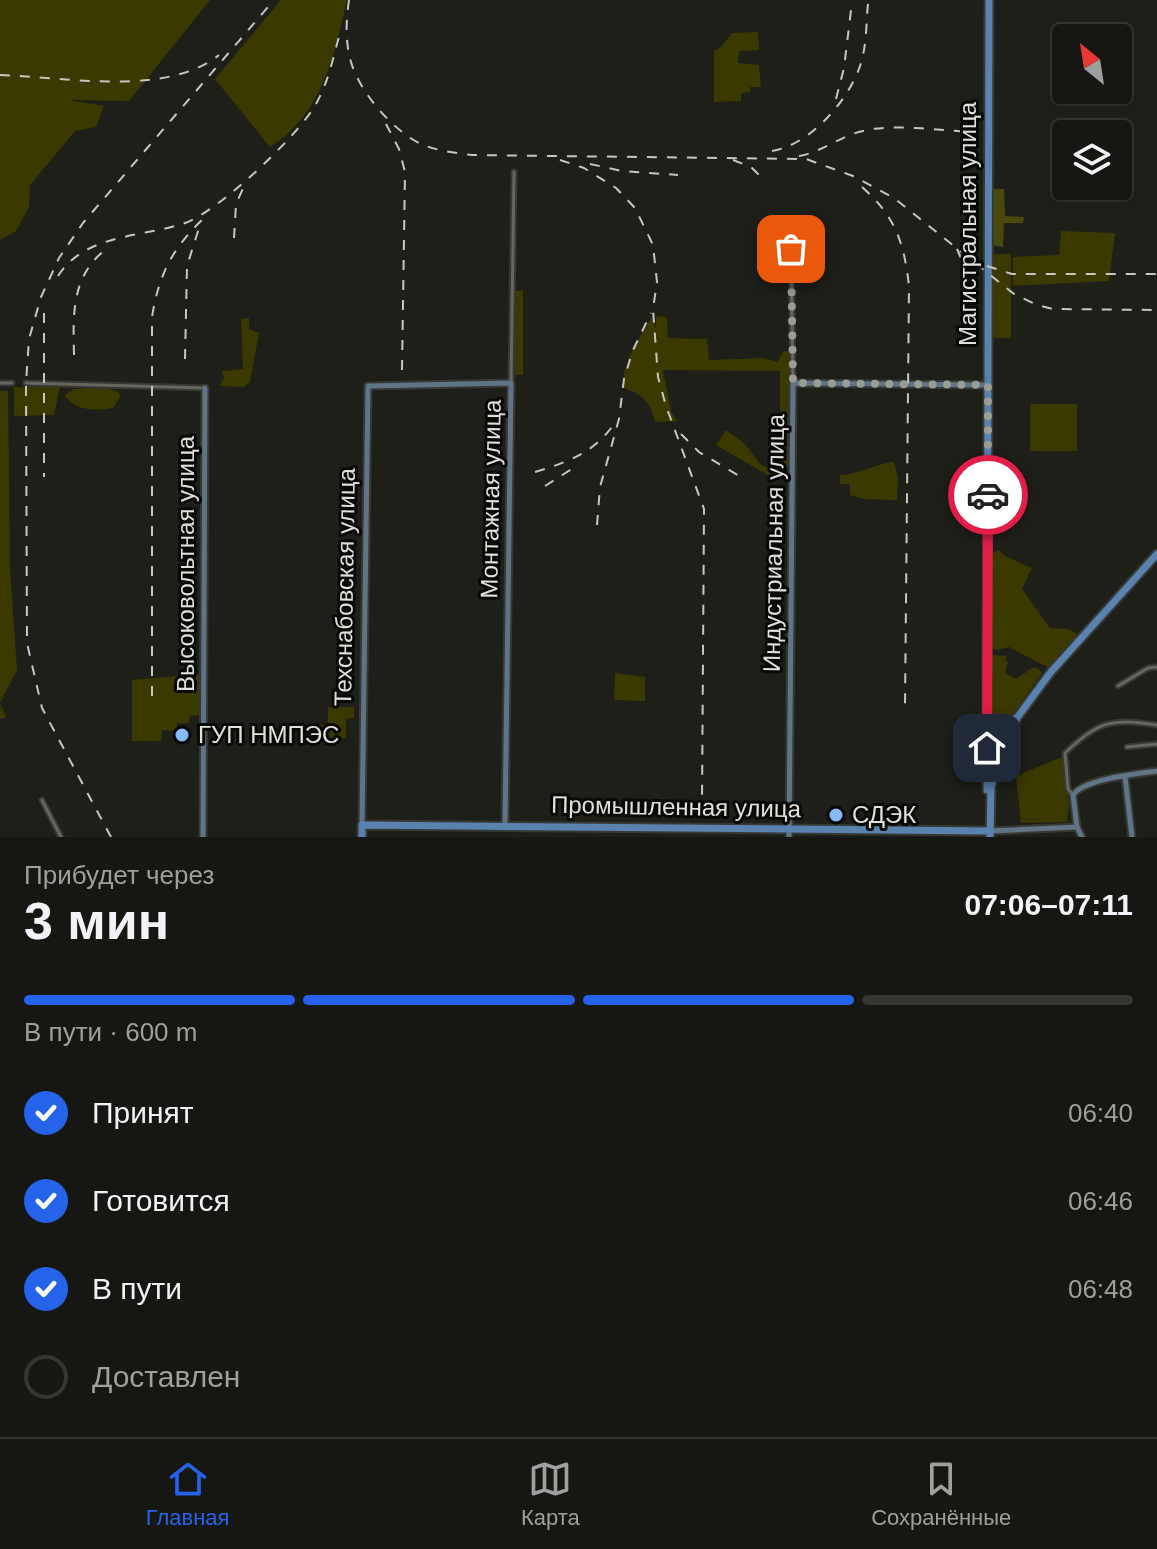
<!DOCTYPE html>
<html lang="ru">
<meta charset="utf-8">
<style>
:root{--surface:#161712;--page:#232420;--text:#f1f3f6;--muted:#9e9f9f;--line:#353632;--accent:#2563eb}
body{margin:0;font-family:Arial,sans-serif;background:var(--page);color:var(--text);height:100vh;display:flex;flex-direction:column;font-size:30px;white-space:nowrap}
*{box-sizing:border-box;margin:0}
p{font-size:26px;color:var(--muted)}
.icon{flex:none;width:44px;height:44px;fill:none;stroke:currentColor;stroke-width:2;stroke-linecap:round;stroke-linejoin:round}
.map{position:relative;height:837px;overflow:hidden}
.side{display:flex;flex-direction:column;background:var(--surface);flex:1}
.side>*{flex:none}
.needle{width:52px;rotate:330deg}
.tools{position:absolute;left:1052px;top:24px;display:grid;gap:16px}
.tools a{display:grid;place-items:center;width:80px;height:80px;border-radius:8px;background:var(--surface);box-shadow:0 2px 6px #0004,0 0 0 2px var(--line);font-size:40px}
.pin{position:absolute;display:grid;place-items:center;width:68px;height:68px;color:#fff;margin:-34px;border-radius:16px;box-shadow:0 4px 12px #0006}
.courier{position:absolute;display:grid;place-items:center;width:80px;height:80px;margin:-40px;border:6px solid #e11d48;border-radius:50%;background:#fff;color:#222;box-shadow:0 2px 10px #0007}
.summary em{font-style:normal;font-weight:700}
.summary div{display:flex;flex-direction:column-reverse}
.summary{display:flex;align-items:center;justify-content:space-between;height:136px;padding:0 24px}
h1{font-size:52px;font-weight:700;line-height:60px}
.bar{display:grid;grid-template-columns:repeat(4,1fr);gap:12px 8px;align-content:center;height:96px;padding:0 24px}
.bar i{height:10px;border-radius:6px;background:var(--line)}
.bar .active{background:var(--accent)}
.bar p{grid-column:span 4}
ol{padding:0 24px;list-style:none}
li{display:flex;align-items:center;gap:24px;height:88px}
li p{margin-inline-start:auto}
li .icon{padding:8px;border-radius:50%;background:var(--accent);color:#fff;stroke-width:4}
li:last-child{color:var(--muted)}
li i{width:44px;height:44px;border:4px solid var(--line);border-radius:50%}
.tab-bar{display:flex;justify-content:space-around;align-items:center;height:112px;border-top:2px solid var(--line);background:var(--surface);font-size:22px;color:var(--muted)}
.tab-bar a{display:grid;justify-items:center;gap:4px}
.tab-bar .active{color:var(--accent)}
.map>svg:first-child{display:block}
.green{fill:#3a3900}
.forest{fill:#4a490d}
.lines{fill:none;stroke-linecap:round;stroke-linejoin:round}
.street-casing{stroke:#383834;stroke-width:7}
.secondary-casing{stroke:#383834;stroke-width:9}
.primary-casing{stroke:#383834;stroke-width:11}
.street{stroke:#66665f;stroke-width:3}
.secondary{stroke:#5f7487;stroke-width:5}
.primary{stroke:#5982af;stroke-width:7}
.rail{stroke:#c6c6c2;stroke-width:2;stroke-dasharray:10 10;stroke-linecap:butt}
.done{stroke:#9c9c97;stroke-width:8;stroke-dasharray:0 14.4}
.route{stroke:#e11d48;stroke-width:10}
.poi-dot{fill:#86bbfb;stroke:#080806;stroke-width:3}
.labels{text-anchor:middle;stroke-width:6;stroke-linejoin:round;paint-order:stroke}
.street-label{font-size:24px;fill:#e0e0dc;stroke:#080806}
.poi-label{font-size:24px;fill:#e0e0dc;stroke:#080806;text-anchor:start}
</style>
<div class="map">
<svg width="1157" height="837" viewBox="0 0 1157 837">
<rect width="100%" height="100%" fill="#1e1f18"/>
<g class="green">
<path d="M0 0H210L129 101 69 100 104 106 96 127 75 131 30 185 29 207 16 231 0 240Z"/>
<path d="M281 0H347C334 56 322 115 270 147L215 79Z"/>
<path d="M758 32 759 50 739 51 738 63 759 65 761 87H750V92L741 93V101L714 102V51L721 47 732 33Z"/>
<path d="M1061 231 1115 233 1109 281 1013 286V257L1059 255Z"/>
<rect x="992" y="254" width="19" height="84"/>
<rect x="515" y="291" width="8" height="84"/>
<path d="M653 315 656 329V316L667 317 668 338 707 339 709 360 764 358 778 362 783 351 791 352 788 467H784L780 463V371L663 370 671 411 677 421 655 422C651 402 643 395 624 388 620 363 641 337 653 315Z"/>
<path d="M249 318V329L259 333 250 382 244 387 219 386 224 378 222 371 243 369 241 319Z"/>
<path d="M14 387H60L54 415 14 416Z"/>
<path d="M103 387 119 392 120 397 113 408C97 411 73 411 65 395L74 389Z"/>
<path d="M0 391H8L10 568 17 670 0 703 6 717 0 719Z"/>
<rect x="1030" y="404" width="47" height="47"/>
<path d="M726 430 745 444 760 464 773 471 769 476 716 445Z"/>
<path d="M894 462 898 478 897 500 864 499 850 495V484H840V475C861 474 874 464 894 462Z"/>
<path d="M999 550 1005 556 1032 568 1022 589 1050 628 1068 629 1080 635 1052 667 1049 668 1009 647 997 650 988 648 989 555Z"/>
<path d="M990 655 1007 656 1005 661 1008 662 1005 673 1016 679 1032 668H1038L1042 673 1009 720 996 718 988 710Z"/>
<path d="M615 673 645 677V701L614 700Z"/>
<path d="M200 674V715L190 716 189 723H177V731L162 730 161 741H132V680Z"/>
<path d="M328 707H354V718L346 719V738H319V725H328Z"/>
<path d="M1064 756 1069 805 1067 822 1021 823 1016 776Z"/>
</g>
<path class="forest" d="M992 189H1004L1005 216 1024 217 1023 223H1004L1003 247 991 245Z"/>
<g class="lines">
<g class="street-casing">
<g id="street">
<path d="M791 249 793 382"/>
<path d="M0 383H12"/>
<path d="M26 383 205 388"/>
<path d="M511 383 514 172"/>
<path d="M1118 686 1148 668 1157 667"/>
<path d="M1127 747 1157 744"/>
<path d="M1073 795 1068 789 1065 753C1099 721 1111 718 1157 725"/>
<path d="M42 800 61 837"/>
</g>
</g>
<g class="secondary-casing">
<g id="secondary">
<path d="M1125 777 1132 837"/>
<path d="M362 825 368 386 511 383 505 825"/>
<path d="M990 831 1077 827"/>
<path d="M203 837 205 388"/>
<path d="M789 837 793 383 988 385"/>
<path d="M1082 837 1077 827 1073 795C1084 779 1136 774 1157 771"/>
</g>
</g>
<g class="primary-casing">
<g id="primary">
<path d="M988 714 998 727 1017 718"/>
<path d="M987 737 989 0"/>
<path d="M1001 753 994 754 989 752 987 737 998 727 1004 735 1005 744"/>
<path d="M987 790V748"/>
<path d="M362 837V825L989 831"/>
<path d="M990 837 991 787 1001 753 1017 718 1050 673 1157 554"/>
</g>
</g>
<use href="#street" class="street"/>
<use href="#secondary" class="secondary"/>
<use href="#primary" class="primary"/>
<g class="rail">
<path d="M349 0C346 21 345 41 351 62 360 93 394 132 423 145 439 151 456 153 472 155L806 159 853 176 894 198 1014 294 1037 305 1053 309 1157 310"/>
<path d="M0 75C64 77 167 97 219 55"/>
<path d="M836 99 844 68 852 2"/>
<path d="M386 124 399 149 405 172 402 370"/>
<path d="M772 151C810 145 848 101 860 66 867 46 866 23 868 3"/>
<path d="M799 156C822 152 840 136 863 131 892 123 944 131 975 132"/>
<path d="M560 160 584 168 616 188 635 208 653 245 657 282 653 309 658 377 666 406 704 509 702 804"/>
<path d="M733 160 751 167 763 179"/>
<path d="M590 164 622 171 678 175"/>
<path d="M862 187C896 217 904 243 909 286L905 706"/>
<path d="M234 238 236 204 245 184"/>
<path d="M957 249 967 272 965 324"/>
<path d="M987 266 1012 274H1157"/>
<path d="M58 276C86 233 141 238 185 223 219 211 298 136 316 104 329 81 334 54 341 29"/>
<path d="M44 313V477"/>
<path d="M74 355C73 313 71 274 109 247"/>
<path d="M185 359 187 266 199 228"/>
<path d="M681 434 699 452 746 480"/>
<path d="M535 472C568 462 594 453 614 424"/>
<path d="M545 486 578 465"/>
<path d="M597 525 600 487 619 419 624 379 633 350 651 313"/>
<path d="M152 696V317C159 274 172 249 203 219"/>
<path d="M111 837 42 708 27 643 26 383 29 339 41 297 59 258 83 223 274 0"/>
</g>
</g>
<g class="lines">
<path class="done" d="M791 249 793 383 988 385V495"/>
<path class="route" d="M987 748 988 495"/>
</g>
<g class="poi-dot">
<circle cx="182" cy="735" r="8"/>
<circle cx="836" cy="815" r="8"/>
</g>
<g class="labels">
<g class="street-label">
<text transform="translate(968 224) rotate(-90)" y="8">Магистральная улица</text>
<text transform="translate(491 499) rotate(-89)" y="8">Монтажная улица</text>
<text transform="translate(774 543) rotate(-89)" y="8">Индустриальная улица</text>
<text transform="translate(186 564) rotate(-90)" y="8">Высоковольтная улица</text>
<text transform="translate(345 587) rotate(-89)" y="8">Техснабовская улица</text>
<text transform="translate(676 807) rotate(1)" y="8">Промышленная улица</text>
</g>
<g class="poi-label">
<text x="198" y="743">ГУП НМПЭС</text>
<text x="852" y="823">СДЭК</text>
</g>
</g>
</svg>
<div class="tools">
<a><svg class="needle" viewBox="-14 -14 28 28"><path d="M0-13l5 13h-10z" fill="#e53935"/><path d="M0 13l5-13h-10z" fill="#9e9f9f"/></svg></a>
<a><svg class="icon" aria-label="layers" viewBox="0 0 24 24"><path d="M12 4l9 5-9 5-9-5zM3 14l9 5 9-5"/></svg></a>
</div>
<div class="pin" style="left:791px;top:249px;background:#ea580c"><svg class="icon" aria-label="bag" viewBox="0 0 24 24"><path d="M5 8h14l-1 12H6zM9 8a3 3 0 0 1 6 0"/></svg></div>
<div class="pin" style="left:987px;top:748px;background:#1f2937"><svg class="icon" aria-label="home" viewBox="0 0 24 24"><path d="M3 11l9-7 9 7M6 9v11h12V9"/></svg></div>
<div class="courier" style="left:988px;top:495px"><svg class="icon" aria-label="car" viewBox="0 0 24 24"><path d="M5 17H2v-5l4-1 3-4h7l3 4 3 1v5h-3M9 17h6M6 11h13"/><circle cx="7" cy="17" r="2"/><circle cx="17" cy="17" r="2"/></svg></div>
</div>
<section class="side">
<div class="summary"><div><h1>3 мин</h1><p>Прибудет через</p></div><em>07:06–07:11</em></div>
<div class="bar"><i class="active"></i><i class="active"></i><i class="active"></i><i></i><p>В пути · 600 m</p></div>
<ol>
<li><svg class="icon" aria-label="check" viewBox="0 0 24 24"><path d="M5 12l5 5 9-10"/></svg>Принят<p>06:40</p></li>
<li><svg class="icon" aria-label="check" viewBox="0 0 24 24"><path d="M5 12l5 5 9-10"/></svg>Готовится<p>06:46</p></li>
<li><svg class="icon" aria-label="check" viewBox="0 0 24 24"><path d="M5 12l5 5 9-10"/></svg>В пути<p>06:48</p></li>
<li><i></i>Доставлен</li>
</ol>
</section>
<nav class="tab-bar">
<a class="active"><svg class="icon" aria-label="home" viewBox="0 0 24 24"><path d="M3 11l9-7 9 7M6 9v11h12V9"/></svg>Главная</a>
<a><svg class="icon" aria-label="map" viewBox="0 0 24 24"><path d="M3 6l6-2 6 2 6-2v14l-6 2-6-2-6 2zM9 4v14M15 6v14"/></svg>Карта</a>
<a><svg class="icon" aria-label="saved" viewBox="0 0 24 24"><path d="M7 4h10v16l-5-4-5 4z"/></svg>Сохранённые</a>
</nav>
